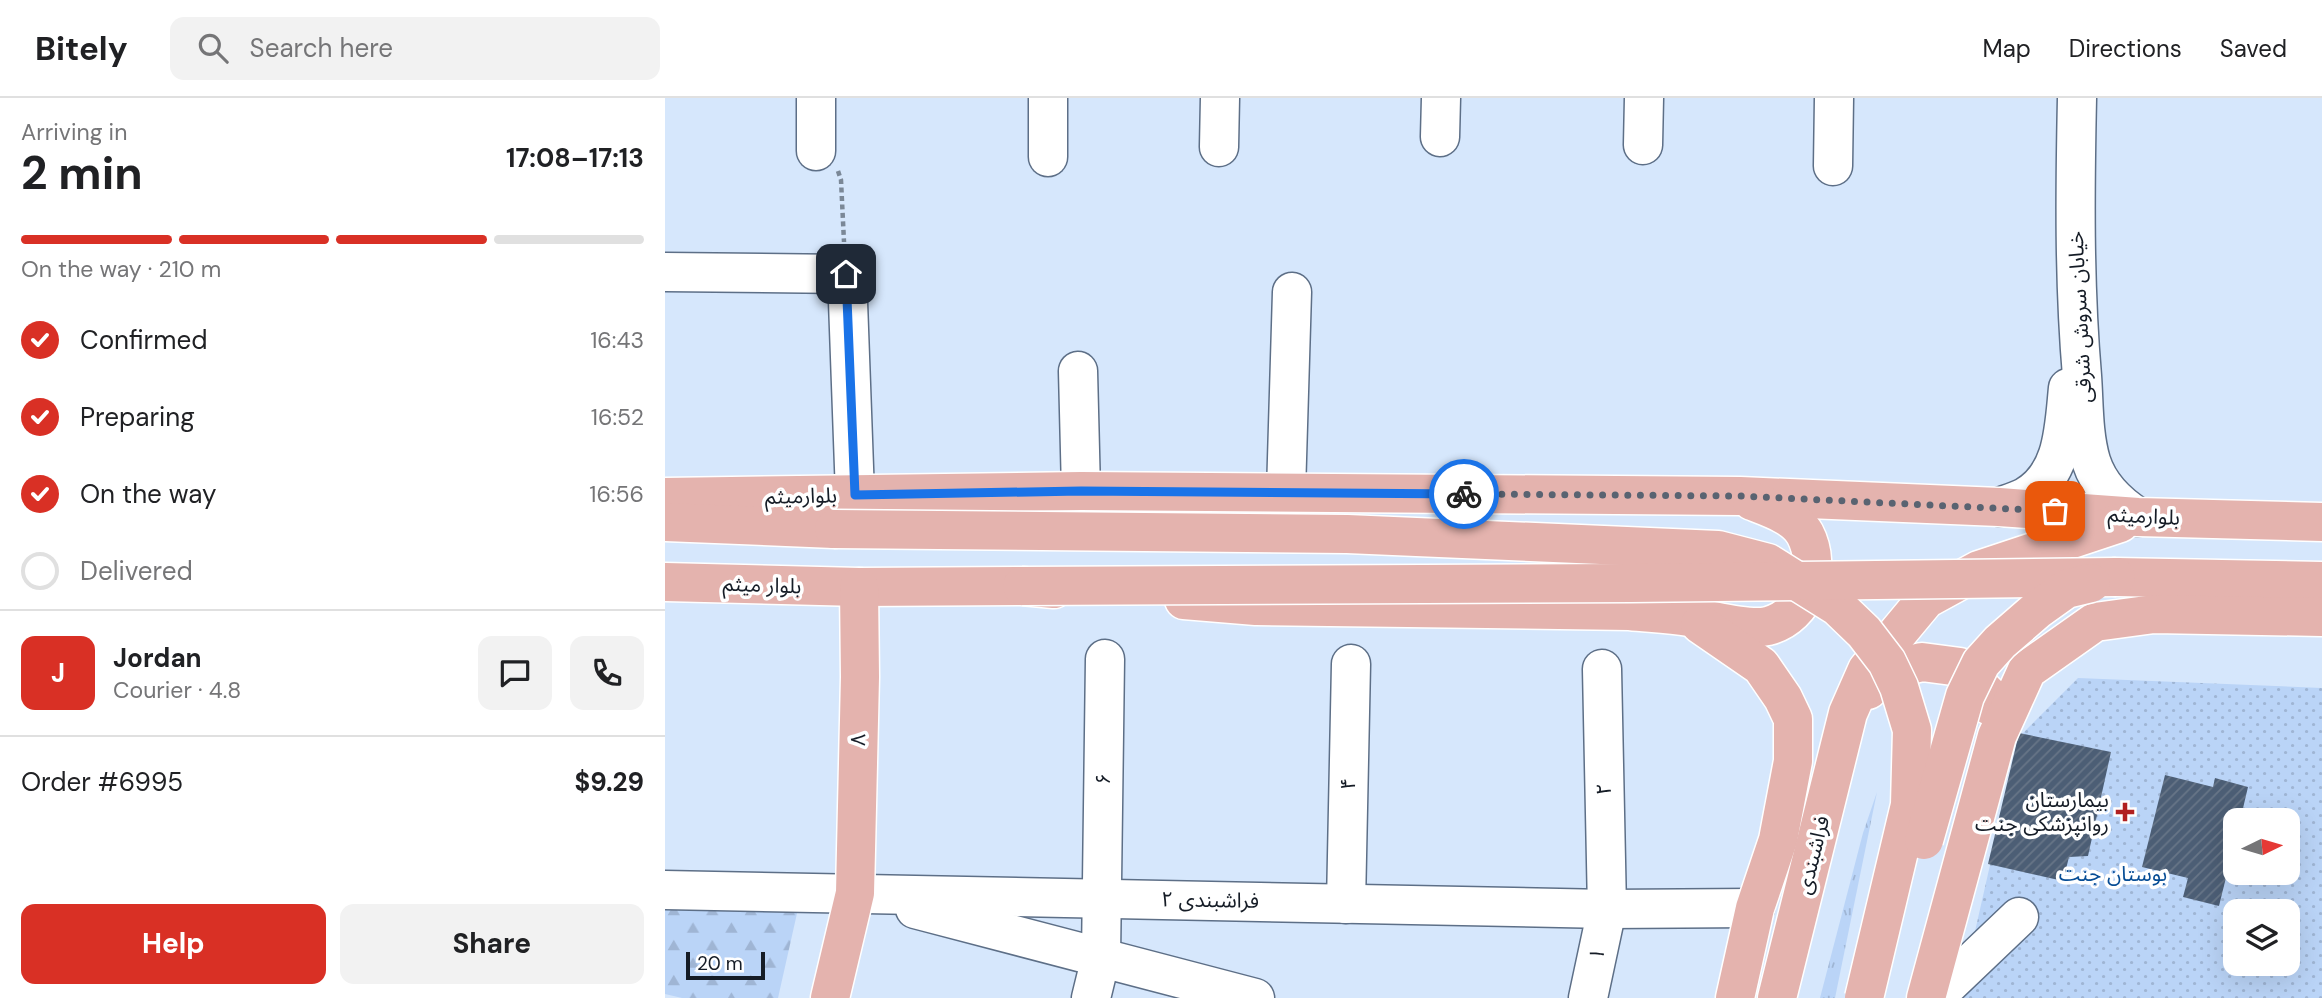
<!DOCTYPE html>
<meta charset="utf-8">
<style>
:root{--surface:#fff;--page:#f2f2f2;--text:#202124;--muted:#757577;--line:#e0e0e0;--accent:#d93025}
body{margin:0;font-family:"DM Sans","Noto Sans Arabic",sans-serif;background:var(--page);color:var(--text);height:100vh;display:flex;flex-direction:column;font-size:26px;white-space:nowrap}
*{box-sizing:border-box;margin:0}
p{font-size:23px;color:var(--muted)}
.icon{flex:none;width:38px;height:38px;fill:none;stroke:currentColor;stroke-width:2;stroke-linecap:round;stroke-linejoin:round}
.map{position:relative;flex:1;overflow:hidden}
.panel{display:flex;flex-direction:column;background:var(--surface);width:665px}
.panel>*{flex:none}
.needle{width:46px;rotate:85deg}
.buttons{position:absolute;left:1558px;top:710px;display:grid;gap:14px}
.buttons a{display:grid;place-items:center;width:77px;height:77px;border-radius:14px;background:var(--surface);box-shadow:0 7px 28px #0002;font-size:35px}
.scale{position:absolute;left:21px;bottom:18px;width:79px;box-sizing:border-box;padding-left:7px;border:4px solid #151c26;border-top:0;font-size:19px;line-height:24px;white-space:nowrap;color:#151c26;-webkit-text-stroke:5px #fff;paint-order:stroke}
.pin{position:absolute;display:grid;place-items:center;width:60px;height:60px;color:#fff;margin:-30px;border-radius:14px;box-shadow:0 4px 10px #0006}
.courier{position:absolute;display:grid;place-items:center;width:70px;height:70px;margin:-35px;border:5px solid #1a73e8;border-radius:50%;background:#fff;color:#222;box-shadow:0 2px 9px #0007}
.overview em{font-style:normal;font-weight:700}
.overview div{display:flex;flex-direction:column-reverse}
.overview{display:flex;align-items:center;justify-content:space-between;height:119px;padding:0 21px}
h1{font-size:46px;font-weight:700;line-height:52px}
.bar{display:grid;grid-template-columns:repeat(4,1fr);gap:10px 7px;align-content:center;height:84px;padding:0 21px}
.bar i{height:9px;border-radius:5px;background:var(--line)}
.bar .active{background:var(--accent)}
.bar p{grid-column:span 4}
.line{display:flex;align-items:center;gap:18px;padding:0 21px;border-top:2px solid var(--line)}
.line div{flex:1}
.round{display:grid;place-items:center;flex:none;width:74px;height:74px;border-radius:14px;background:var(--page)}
ol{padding:0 21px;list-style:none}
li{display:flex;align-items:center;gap:21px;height:77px}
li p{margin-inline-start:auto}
li .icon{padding:7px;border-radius:50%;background:var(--accent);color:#fff;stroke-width:4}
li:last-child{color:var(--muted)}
li i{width:38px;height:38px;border:4px solid var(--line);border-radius:50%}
.button{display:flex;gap:14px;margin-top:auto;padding:14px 21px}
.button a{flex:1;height:80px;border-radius:14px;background:var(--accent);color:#fff;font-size:28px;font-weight:700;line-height:80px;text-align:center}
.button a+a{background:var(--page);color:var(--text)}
header{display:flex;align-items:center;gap:42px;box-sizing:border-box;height:98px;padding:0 35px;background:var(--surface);border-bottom:2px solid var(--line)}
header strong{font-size:33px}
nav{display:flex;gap:38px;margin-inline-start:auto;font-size:24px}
.search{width:490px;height:63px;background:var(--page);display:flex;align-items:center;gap:18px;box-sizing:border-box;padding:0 24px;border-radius:14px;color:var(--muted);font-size:26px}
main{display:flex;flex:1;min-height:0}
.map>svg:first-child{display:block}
.grass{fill:url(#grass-tufts)}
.forest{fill:url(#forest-firs)}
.garden{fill:url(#garden-dots);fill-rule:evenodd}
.building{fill:url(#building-hatch)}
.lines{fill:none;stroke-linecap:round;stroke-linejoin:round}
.minor-casing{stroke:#5d6f87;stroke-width:41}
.major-casing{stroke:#fff;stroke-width:41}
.path{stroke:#7b8897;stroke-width:4.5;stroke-dasharray:5 3.5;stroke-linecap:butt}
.minor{stroke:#fff;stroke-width:38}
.major{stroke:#e4b3ae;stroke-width:38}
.major-bridge-casing{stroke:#fff;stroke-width:41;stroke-linecap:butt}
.major-bridge{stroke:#e4b3ae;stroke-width:38}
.done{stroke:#596371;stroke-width:7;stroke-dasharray:0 12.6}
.route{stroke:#1a73e8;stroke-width:9}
.poi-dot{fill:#b12020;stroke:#fff;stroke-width:2.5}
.labels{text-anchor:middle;stroke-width:7;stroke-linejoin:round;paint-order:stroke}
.street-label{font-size:21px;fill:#151c26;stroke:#fff}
.poi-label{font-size:21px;fill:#151c26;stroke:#fff;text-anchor:end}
.park-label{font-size:21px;fill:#074d95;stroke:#fff}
</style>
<header>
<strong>Bitely</strong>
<div class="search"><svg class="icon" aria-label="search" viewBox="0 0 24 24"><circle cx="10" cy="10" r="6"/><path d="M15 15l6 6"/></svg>Search here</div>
<nav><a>Map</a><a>Directions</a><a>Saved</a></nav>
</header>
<main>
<section class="panel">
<div class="overview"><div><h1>2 min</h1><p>Arriving in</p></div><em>17:08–17:13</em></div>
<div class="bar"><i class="active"></i><i class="active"></i><i class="active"></i><i></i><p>On the way · 210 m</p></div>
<ol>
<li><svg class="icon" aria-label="check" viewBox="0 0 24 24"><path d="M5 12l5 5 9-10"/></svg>Confirmed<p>16:43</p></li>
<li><svg class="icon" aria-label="check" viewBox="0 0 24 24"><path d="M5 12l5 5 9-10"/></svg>Preparing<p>16:52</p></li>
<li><svg class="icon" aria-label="check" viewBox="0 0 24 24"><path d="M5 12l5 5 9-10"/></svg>On the way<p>16:56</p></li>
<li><i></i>Delivered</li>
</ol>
<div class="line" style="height:126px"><b class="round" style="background:var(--accent);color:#fff">J</b><div><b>Jordan</b><p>Courier · 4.8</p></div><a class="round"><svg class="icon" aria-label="chat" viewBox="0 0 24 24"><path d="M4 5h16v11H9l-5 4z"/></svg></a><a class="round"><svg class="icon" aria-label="phone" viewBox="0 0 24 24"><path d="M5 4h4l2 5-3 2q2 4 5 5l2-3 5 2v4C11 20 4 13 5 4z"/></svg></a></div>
<div class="line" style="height:91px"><div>Order #6995</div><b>$9.29</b></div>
<div class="button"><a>Help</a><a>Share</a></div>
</section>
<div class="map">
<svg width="1657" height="900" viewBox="0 0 1657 900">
<defs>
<pattern id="grass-tufts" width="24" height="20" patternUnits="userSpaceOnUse" patternTransform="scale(1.75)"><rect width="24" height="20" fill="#bad4f7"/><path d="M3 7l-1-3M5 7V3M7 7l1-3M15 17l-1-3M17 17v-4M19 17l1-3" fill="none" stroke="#9fb5d4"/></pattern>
<pattern id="forest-firs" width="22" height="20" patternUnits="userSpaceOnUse" patternTransform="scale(1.75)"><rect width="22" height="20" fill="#bad4f7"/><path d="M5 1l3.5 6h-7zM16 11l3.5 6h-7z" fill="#9fb5d4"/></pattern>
<pattern id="garden-dots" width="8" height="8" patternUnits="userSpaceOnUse" patternTransform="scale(1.75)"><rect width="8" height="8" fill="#bad4f7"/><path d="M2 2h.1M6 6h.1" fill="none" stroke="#9fb5d4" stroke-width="1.8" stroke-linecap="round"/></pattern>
<pattern id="building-hatch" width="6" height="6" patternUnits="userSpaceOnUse" patternTransform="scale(1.75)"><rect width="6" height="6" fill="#4c5e75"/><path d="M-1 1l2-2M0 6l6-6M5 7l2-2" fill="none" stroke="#677587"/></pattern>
</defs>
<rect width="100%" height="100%" fill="#d6e7fc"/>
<path class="grass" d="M1212 694 1170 900H1155L1198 735Z"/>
<path class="forest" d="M135 802 113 900H17L0 896V807Z"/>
<path class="garden" d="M1413 580 1657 590V900H1288L1306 851 1354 639ZM1570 723H1622V775H1570ZM1570 814H1622V866H1570Z"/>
<g class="building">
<path d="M1354 635 1446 654 1423 758 1404 759 1398 783 1323 766Z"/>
<path d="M1500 677 1548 689 1550 680 1583 689 1575 723H1570V743L1554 808 1518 799 1523 780 1477 769Z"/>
</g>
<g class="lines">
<g class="minor-casing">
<g id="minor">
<path d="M1412 0C1410 93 1409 185 1417 278 1419 305 1418 336 1426 363 1434 388 1451 405 1473 419"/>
<path d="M775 39 776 0"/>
<path d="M978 47 979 0"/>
<path d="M554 49 555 0"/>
<path d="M151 53V0"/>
<path d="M383 59V0"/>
<path d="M1168 68 1169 0"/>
<path d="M0 174 182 176 190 397"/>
<path d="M413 273 416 393"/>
<path d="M621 394 627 194"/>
<path d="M1334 409C1342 406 1352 403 1360 399 1399 377 1399 330 1403 290"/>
<path d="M0 792 942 811 1090 810"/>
<path d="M681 806 686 566"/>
<path d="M250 811 590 900"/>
<path d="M426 900 436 859 440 561"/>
<path d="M923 900 942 811 937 571"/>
<path d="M1269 900 1354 819"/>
</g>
</g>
<g class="major-casing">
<g id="major">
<path d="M0 399 416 393 1075 398 1334 409 1473 419 1657 424"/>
<path d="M0 424 169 431"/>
<path d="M1451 479 1657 483"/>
<path d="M0 484 194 489 357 488 389 491"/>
<path d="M519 502 591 508 965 513C984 515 1004 516 1024 519 1046 521 1081 533 1103 528 1141 518 1158 470 1140 436 1130 418 1105 410 1087 403"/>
<path d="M1035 526 1096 568 1118 600 1128 621V663L1113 742 1090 810 1070 900"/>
<path d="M1203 592 1220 573 1257 564 1295 569 1322 596 1325 608"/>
<path d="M165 900 190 795 195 579 194 489"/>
<path d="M1112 900 1183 615 1202 572 1261 501 1314 472 1455 425"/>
<path d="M1261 900 1332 638 1362 572 1430 524 1489 516 1657 519"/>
</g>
</g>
<path class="path" d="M173 73 176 82 179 144"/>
<use href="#minor" class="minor"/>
<use href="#major" class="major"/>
<g class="major-bridge-casing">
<g id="major-bridge">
<path d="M169 431 682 436 1053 452 1103 465 1173 509 1199 534 1222 564 1234 589 1247 632 1245 707 1199 900"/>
<path d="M357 488 966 485 1451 479"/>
<path d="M1259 742 1300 598 1316 565 1335 544 1373 511 1401 491 1426 485"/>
</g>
</g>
<use href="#major-bridge" class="major-bridge"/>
</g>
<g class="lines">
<path class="done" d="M799 396 1075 398 1390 413"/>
<path class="route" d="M181 176 190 397 416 393 799 396"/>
</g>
<path class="poi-dot" d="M1456.5 703.5h7v7h7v7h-7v7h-7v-7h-7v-7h7z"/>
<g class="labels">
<g class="street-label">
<text transform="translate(1415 219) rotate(-93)" y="7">خیابان سروش شرقی</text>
<text transform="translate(136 398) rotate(-1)" y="7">بلوارمیثم</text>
<text transform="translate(1479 418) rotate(3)" y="7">بلوارمیثم</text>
<text transform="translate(97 487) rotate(2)" y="7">بلوار میثم</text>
<text transform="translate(193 642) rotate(-89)" y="7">۸</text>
<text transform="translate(438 681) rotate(-89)" y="7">۶</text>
<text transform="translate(683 686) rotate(-89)" y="7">۴</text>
<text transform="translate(939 691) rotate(-91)" y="7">۲</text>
<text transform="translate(1148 757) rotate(-76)" y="7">فراشبندی</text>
<text transform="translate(545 802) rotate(1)" y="7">۲ فراشبندی</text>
<text transform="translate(932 856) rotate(-78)" y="7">۱</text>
</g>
<g class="poi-label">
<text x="1444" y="709">بیمارستان<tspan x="1444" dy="24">روانپزشکی جنت</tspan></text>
</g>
<g class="park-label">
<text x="1448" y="783">بوستان جنت</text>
</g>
</g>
</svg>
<div class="buttons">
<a><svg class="needle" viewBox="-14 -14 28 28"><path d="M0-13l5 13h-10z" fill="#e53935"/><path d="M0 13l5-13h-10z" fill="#757577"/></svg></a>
<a><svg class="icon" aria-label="layers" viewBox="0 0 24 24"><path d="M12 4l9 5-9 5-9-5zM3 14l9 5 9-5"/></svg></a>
</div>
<div class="scale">20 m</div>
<div class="pin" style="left:1390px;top:413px;background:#ea580c"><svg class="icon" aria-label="bag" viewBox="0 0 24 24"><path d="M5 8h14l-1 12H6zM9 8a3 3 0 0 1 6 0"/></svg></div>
<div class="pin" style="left:181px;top:176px;background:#1f2937"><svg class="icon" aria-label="home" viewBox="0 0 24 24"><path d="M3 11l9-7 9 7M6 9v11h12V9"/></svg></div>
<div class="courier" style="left:799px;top:396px"><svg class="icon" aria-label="bike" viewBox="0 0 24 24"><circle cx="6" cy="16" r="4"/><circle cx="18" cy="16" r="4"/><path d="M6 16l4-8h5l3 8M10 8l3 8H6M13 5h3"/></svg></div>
</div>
</main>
